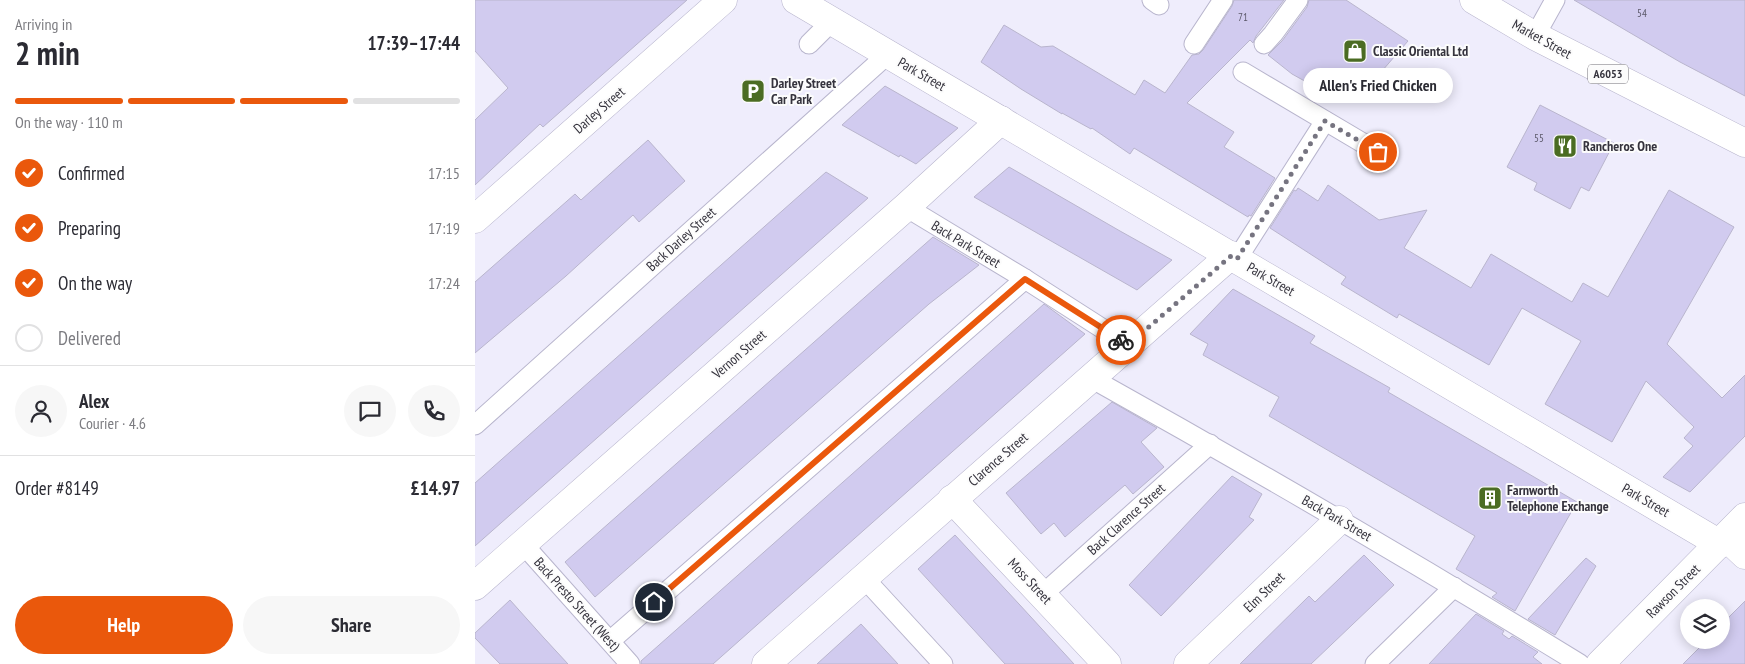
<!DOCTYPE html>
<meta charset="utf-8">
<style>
:root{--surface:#fff;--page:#f7f7f7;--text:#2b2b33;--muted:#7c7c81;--line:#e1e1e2;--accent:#ea580c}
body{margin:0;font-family:"PT Sans Narrow",sans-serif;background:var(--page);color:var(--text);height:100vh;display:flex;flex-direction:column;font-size:19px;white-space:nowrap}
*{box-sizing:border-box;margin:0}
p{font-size:16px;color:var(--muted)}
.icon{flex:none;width:28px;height:28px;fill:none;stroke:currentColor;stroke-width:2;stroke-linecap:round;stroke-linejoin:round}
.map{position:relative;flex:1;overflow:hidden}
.panel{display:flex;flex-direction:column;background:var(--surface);width:475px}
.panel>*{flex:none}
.fabs{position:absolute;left:1205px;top:599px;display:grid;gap:10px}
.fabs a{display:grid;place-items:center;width:50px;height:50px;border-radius:50%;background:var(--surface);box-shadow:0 2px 12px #0003;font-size:25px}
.pin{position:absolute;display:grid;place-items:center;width:42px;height:42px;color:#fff;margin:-21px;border:2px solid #fff;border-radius:50%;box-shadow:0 1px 5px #0007}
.courier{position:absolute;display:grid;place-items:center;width:50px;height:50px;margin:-25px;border:4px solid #ea580c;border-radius:50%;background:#fff;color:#222;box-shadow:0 1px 6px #0007}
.bubble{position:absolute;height:35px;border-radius:18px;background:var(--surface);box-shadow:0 2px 12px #0003;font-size:16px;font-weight:800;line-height:35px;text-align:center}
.summary em{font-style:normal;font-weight:800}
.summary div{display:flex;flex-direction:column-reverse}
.summary{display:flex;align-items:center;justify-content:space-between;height:85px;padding:0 15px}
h1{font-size:32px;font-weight:800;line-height:38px}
.bar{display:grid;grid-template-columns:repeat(4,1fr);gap:8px 5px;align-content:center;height:60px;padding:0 15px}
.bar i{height:6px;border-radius:4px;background:var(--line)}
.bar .selected{background:var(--accent)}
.bar p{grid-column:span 4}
.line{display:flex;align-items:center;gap:12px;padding:0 15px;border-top:1px solid var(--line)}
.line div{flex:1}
.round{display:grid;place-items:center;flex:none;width:52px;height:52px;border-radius:26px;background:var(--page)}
ol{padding:0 15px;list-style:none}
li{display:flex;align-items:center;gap:15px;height:55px}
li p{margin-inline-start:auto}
li .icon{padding:5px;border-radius:50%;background:var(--accent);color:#fff;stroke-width:4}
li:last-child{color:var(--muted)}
li i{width:28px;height:28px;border:2px solid var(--line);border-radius:50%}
.button{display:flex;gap:10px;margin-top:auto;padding:10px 15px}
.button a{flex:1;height:58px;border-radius:30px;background:var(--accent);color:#fff;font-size:20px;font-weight:800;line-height:58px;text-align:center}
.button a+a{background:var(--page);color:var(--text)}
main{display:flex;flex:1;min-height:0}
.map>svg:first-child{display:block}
.building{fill:#d1cbef;stroke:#b9b5cd}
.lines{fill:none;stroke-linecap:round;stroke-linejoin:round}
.service-casing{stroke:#b8b5cd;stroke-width:21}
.minor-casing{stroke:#b8b5cd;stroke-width:29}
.primary-casing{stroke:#b8b5cd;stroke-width:29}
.service{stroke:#fff;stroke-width:19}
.minor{stroke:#fff;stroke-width:28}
.primary{stroke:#fff;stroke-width:28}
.done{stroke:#767480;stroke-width:5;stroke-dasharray:0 9}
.route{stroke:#ea580c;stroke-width:6}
.labels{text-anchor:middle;stroke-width:4;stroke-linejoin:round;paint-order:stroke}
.number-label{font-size:11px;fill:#5c596a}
.shield{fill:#fcfcfc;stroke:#716f76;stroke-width:1}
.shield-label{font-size:12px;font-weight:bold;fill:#35333d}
.street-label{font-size:14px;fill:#35333d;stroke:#fcfcfc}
.poi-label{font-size:14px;font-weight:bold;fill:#35333d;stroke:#fcfcfc;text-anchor:start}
</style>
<main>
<section class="panel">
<div class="summary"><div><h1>2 min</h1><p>Arriving in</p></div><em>17:39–17:44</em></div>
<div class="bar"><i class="selected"></i><i class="selected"></i><i class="selected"></i><i></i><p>On the way · 110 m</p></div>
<ol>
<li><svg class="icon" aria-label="check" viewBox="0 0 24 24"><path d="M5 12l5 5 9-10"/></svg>Confirmed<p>17:15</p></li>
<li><svg class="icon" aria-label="check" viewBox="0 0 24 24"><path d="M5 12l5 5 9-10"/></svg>Preparing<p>17:19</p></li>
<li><svg class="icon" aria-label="check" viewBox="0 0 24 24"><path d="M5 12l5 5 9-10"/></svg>On the way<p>17:24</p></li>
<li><i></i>Delivered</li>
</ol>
<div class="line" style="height:90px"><a class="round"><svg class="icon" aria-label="person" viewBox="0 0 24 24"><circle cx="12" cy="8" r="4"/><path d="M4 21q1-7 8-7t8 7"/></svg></a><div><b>Alex</b><p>Courier · 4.6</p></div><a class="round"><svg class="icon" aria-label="chat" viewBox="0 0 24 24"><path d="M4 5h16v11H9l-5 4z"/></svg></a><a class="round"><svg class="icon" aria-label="phone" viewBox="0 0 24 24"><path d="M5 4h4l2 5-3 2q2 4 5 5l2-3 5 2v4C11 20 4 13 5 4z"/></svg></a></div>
<div class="line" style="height:65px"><div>Order #8149</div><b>£14.97</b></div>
<div class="button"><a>Help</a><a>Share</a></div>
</section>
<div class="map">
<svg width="1270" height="664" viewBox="0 0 1270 664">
<rect width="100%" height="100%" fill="#efedfc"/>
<g class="building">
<path d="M0 0H212L68 127 65 124 0 185V120L33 88 0 51Z"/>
<path d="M759 0H809L781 36 778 43 775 40 712 103 759 132 749 147 800 178 776 216 774 215 773 217 659 148 655 154 617 128 616 129 587 113V114L546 89 506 62 529 25 566 47 578 46 660 95 669 80 690 93 717 55 724 54 728 50 757 6Z"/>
<path d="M834 0H871L933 41 894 86 885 80 867 101 838 79 835 84 817 74 793 55 807 41 832 7Z"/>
<path d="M1099 0H1270V96L1205 62Z"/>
<path d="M410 86 483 128 441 164 425 155 424 157 367 125Z"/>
<path d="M1065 105 1139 143 1114 191 1106 187 1095 209 1059 190 1062 183 1032 167Z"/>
<path d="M173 140 210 181 164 222 158 215 91 276 0 353V282L100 194 106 200Z"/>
<path d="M534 167 645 231 697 260 662 290 499 197Z"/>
<path d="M351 172 393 198 0 546V483Z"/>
<path d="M853 185 904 220 952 210 929 248 996 288 1016 254 1097 302 1108 283 1133 297 1194 190 1259 227 1192 344 1247 398 1270 375V436L1215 492 1188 477 1218 446 1209 438 1219 427 1171 381 1137 442 1070 404 1106 341 1047 308 1014 365 924 314 922 318 866 284 871 277 795 228 819 190 821 191 823 188 843 201Z"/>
<path d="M458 237 504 265 454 304 120 597 90 562Z"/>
<path d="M758 289 840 336 835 343 915 388 913 392 1102 502 1040 611 1017 597 1022 593 981 569 1000 536 794 416 804 397 728 355 733 344 715 334Z"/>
<path d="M569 304 610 334 238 664H166V661Z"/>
<path d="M637 402 682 428 666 442 689 467 658 494 650 485 590 537 579 523 566 534 531 493Z"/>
<path d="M757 476 787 494 774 517 779 520 686 616 654 585Z"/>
<path d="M480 535 544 604 599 664H530L443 569Z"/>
<path d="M889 555 919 585 836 664H765L834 596 840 602Z"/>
<path d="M1111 558 1121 566 1080 635 1053 619Z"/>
<path d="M35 600 69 638 93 664H25L0 638V633Z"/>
<path d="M1270 601V664H1208L1232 640H1246V625Z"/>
<path d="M1001 614 1029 631 1027 634 1034 639 1037 636 1063 652 1058 657 1067 664H954Z"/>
<path d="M386 624 423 664H342Z"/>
</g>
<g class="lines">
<g class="service-casing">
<g id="service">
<path d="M677 0 684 5"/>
<path d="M1060 36 1080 0"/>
<path d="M334 44 357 21"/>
<path d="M719 44 748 0"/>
<path d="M789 44 798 34 823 0"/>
<path d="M768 72 903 152"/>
<path d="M431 207 550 279 653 345"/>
<path d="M762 259 850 121"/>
<path d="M616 378C781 470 944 565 1105 664"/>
<path d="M0 425 413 54"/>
<path d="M48 544 155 664"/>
<path d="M389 578 468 664"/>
<path d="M567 595 735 444"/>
<path d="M135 641 550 279"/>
<path d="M900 664 979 587"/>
</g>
</g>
<g class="minor-casing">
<g id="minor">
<path d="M321 0 1245 544"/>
<path d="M0 219 248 0"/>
<path d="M477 499 632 664"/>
<path d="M1251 537 1270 555"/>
<path d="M0 586 431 207 526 120"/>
<path d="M291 664 756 255"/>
<path d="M713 664 864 520"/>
<path d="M1125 664 1270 517"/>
</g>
</g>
<g class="primary-casing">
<path id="primary" d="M999 0 1060 36 1270 143"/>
</g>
<use href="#service" class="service"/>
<use href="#minor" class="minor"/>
<use href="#primary" class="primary"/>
</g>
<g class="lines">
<path class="done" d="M646 340 653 345 756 256 762 259 850 121 903 152"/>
<path class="route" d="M179 602 550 279 646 340"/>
</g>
<defs>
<g id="shop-square" transform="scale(1.25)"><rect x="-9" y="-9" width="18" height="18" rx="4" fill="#4b6c23" stroke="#fcfcfc"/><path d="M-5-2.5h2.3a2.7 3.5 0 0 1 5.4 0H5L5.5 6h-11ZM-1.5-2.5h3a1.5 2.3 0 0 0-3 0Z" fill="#fff"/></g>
<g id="parking-square" transform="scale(1.25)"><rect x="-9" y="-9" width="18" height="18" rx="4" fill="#4b6c23" stroke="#fcfcfc"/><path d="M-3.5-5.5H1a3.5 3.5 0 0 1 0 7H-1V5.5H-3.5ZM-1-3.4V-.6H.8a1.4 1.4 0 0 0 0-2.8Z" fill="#fff"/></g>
<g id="restaurant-square" transform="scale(1.25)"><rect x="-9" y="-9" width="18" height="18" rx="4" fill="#4b6c23" stroke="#fcfcfc"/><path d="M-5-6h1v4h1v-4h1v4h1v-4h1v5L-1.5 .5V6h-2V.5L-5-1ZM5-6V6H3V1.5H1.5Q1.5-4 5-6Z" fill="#fff"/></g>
<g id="building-square" transform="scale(1.25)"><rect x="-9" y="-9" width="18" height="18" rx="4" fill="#4b6c23" stroke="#fcfcfc"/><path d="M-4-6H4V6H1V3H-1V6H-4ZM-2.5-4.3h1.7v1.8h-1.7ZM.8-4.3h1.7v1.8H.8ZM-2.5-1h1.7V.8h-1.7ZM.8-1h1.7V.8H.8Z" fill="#fff"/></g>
</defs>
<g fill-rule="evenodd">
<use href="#shop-square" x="880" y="51"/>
<use href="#parking-square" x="278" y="91"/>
<use href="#restaurant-square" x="1090" y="146"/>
<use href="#building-square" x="1015" y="498"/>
</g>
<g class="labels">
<g class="number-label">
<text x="1167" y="17">54</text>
<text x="768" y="21">71</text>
<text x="1064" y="142">55</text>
</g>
<rect class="shield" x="1113" y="64.5" width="40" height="19" rx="4"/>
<g class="shield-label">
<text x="1133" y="78">A6053</text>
</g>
<g class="street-label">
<text transform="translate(1067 39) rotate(29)" y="5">Market Street</text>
<text transform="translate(447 74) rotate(30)" y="5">Park Street</text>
<text transform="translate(124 110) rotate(-41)" y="5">Darley Street</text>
<text transform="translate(206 239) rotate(-42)" y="5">Back Darley Street</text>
<text transform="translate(491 244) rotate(31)" y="5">Back Park Street</text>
<text transform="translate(796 279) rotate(30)" y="5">Park Street</text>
<text transform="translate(264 354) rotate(-41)" y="5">Vernon Street</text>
<text transform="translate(523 459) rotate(-41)" y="5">Clarence Street</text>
<text transform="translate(1171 500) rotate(30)" y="5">Park Street</text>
<text transform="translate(862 518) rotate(30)" y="5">Back Park Street</text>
<text transform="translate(651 519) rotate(-42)" y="5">Back Clarence Street</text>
<text transform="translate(555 581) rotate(47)" y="5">Moss Street</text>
<text transform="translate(1198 591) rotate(-45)" y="5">Rawson Street</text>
<text transform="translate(789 592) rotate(-44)" y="5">Elm Street</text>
<text transform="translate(102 604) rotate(48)" y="5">Back Presto Street (West)</text>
</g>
<g class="poi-label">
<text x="898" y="56">Classic Oriental Ltd</text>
<text x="296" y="88">Darley Street<tspan x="296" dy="16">Car Park</tspan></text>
<text x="1108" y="151">Rancheros One</text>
<text x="1032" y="495">Farnworth<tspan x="1032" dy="16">Telephone Exchange</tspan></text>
</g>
</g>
</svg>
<div class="fabs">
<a><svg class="icon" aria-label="layers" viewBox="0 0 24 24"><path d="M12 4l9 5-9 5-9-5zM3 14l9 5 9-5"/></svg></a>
</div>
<div class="pin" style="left:903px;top:152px;background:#ea580c"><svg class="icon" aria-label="bag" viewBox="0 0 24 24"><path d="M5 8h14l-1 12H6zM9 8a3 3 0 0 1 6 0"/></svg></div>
<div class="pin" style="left:179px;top:602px;background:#1f2937"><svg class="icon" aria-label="home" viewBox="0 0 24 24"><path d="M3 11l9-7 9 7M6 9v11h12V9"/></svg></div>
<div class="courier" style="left:646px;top:340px"><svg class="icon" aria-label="bike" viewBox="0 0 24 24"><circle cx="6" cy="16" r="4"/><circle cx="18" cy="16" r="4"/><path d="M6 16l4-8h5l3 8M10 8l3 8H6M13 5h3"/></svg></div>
<div class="bubble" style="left:828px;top:68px;width:150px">Allen's Fried Chicken</div>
</div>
</main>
